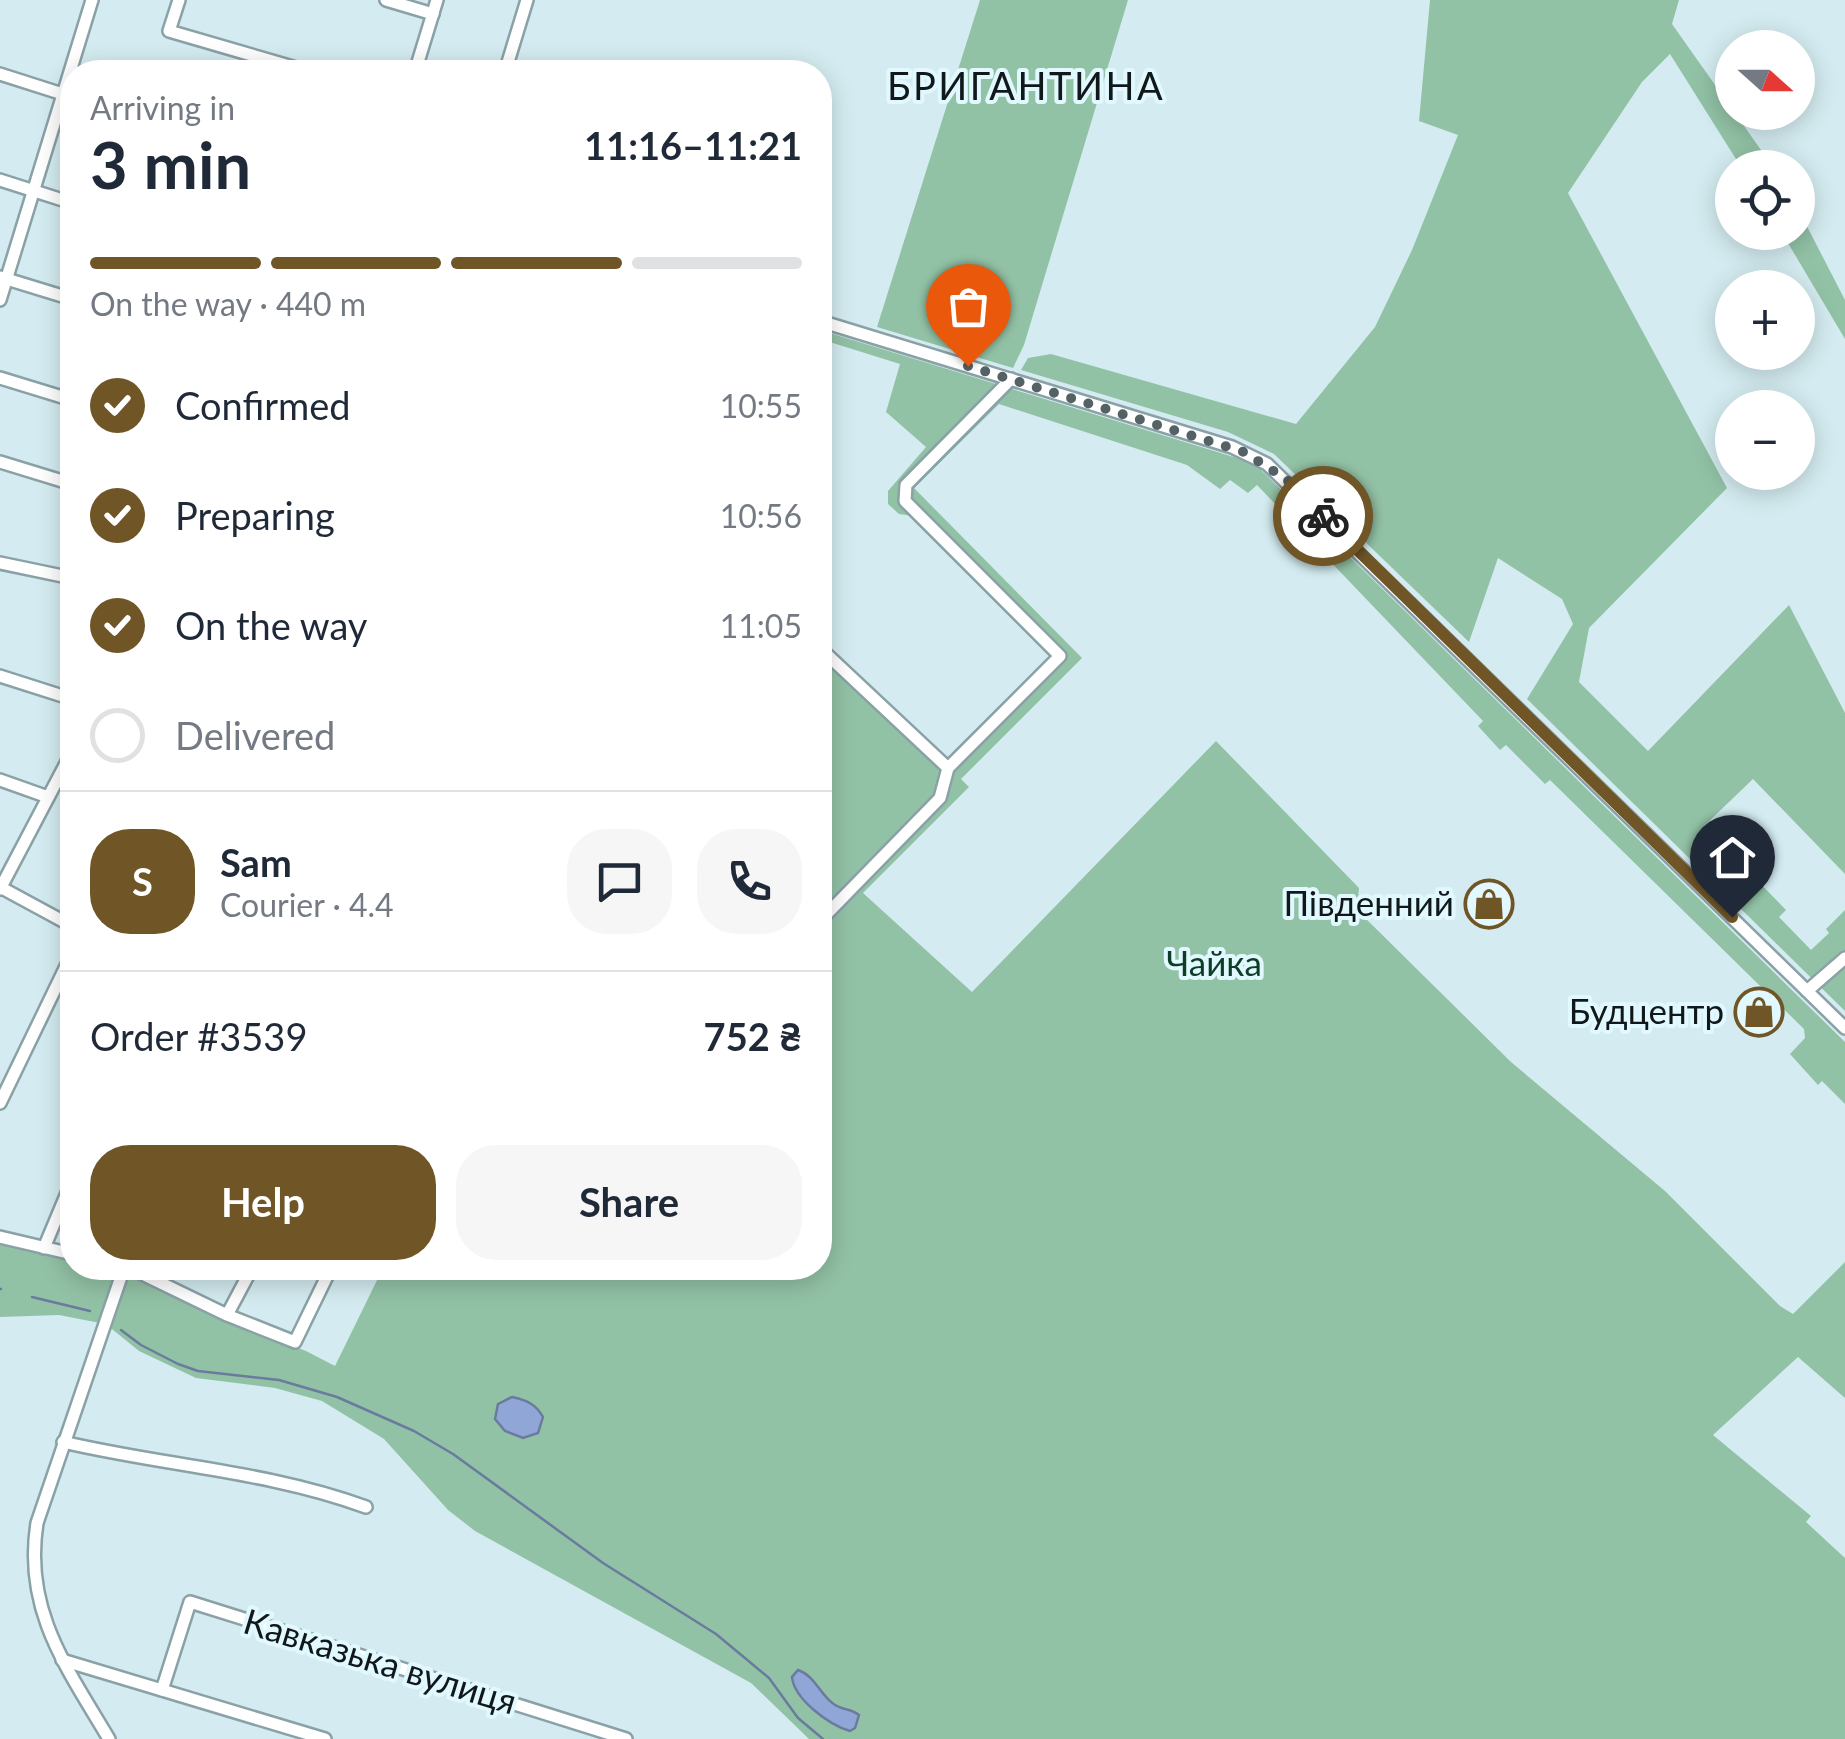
<!DOCTYPE html>
<meta charset="utf-8">
<style>
:root{--surface:#fff;--page:#f6f6f7;--text:#1f2937;--muted:#747a83;--line:#e0e1e3;--accent:#705527}
body{margin:0;font-family:Lato,sans-serif;background:var(--page);color:var(--text);height:100vh;display:flex;flex-direction:column;font-size:38px;white-space:nowrap}
*{box-sizing:border-box;margin:0}
p{font-size:32px;color:var(--muted)}
.icon{flex:none;width:55px;height:55px;fill:none;stroke:currentColor;stroke-width:2;stroke-linecap:round;stroke-linejoin:round}
.map{position:relative;flex:1;overflow:hidden}
.sheet{position:absolute;left:60px;top:60px;width:772px;height:1220px;display:flex;flex-direction:column;background:var(--surface);border-radius:40px;box-shadow:0 5px 25px #0003}
.sheet>*{flex:none}
.needle{width:65px;rotate:111deg}
.fabs{position:absolute;left:1715px;top:30px;display:grid;gap:20px}
.fabs a{display:grid;place-items:center;width:100px;height:100px;border-radius:50%;background:var(--surface);box-shadow:0 5px 25px #0003;font-size:50px}
.pin{position:absolute;display:grid;place-items:center;width:85px;height:85px;color:#fff;margin:-102px -42px;border-radius:50% 50% 50% 0;rotate:-45deg;box-shadow:0 0 10px #0007}
.pin .icon{rotate:45deg}
.courier{position:absolute;display:grid;place-items:center;width:100px;height:100px;margin:-50px;border:8px solid #705527;border-radius:50%;background:#fff;color:#222;box-shadow:0 2px 12px #0007}
.overview em{font-style:normal;font-weight:700}
.overview div{display:flex;flex-direction:column-reverse}
.overview{display:flex;align-items:center;justify-content:space-between;height:170px;padding:0 30px}
h1{font-size:65px;font-weight:700;line-height:75px}
.bar{display:grid;grid-template-columns:repeat(4,1fr);gap:15px 10px;align-content:center;height:120px;padding:0 30px}
.bar i{height:12px;border-radius:8px;background:var(--line)}
.bar .active{background:var(--accent)}
.bar p{grid-column:span 4}
.line{display:flex;align-items:center;gap:25px;padding:0 30px;border-top:2px solid var(--line)}
.line div{flex:1}
.round{display:grid;place-items:center;flex:none;width:105px;height:105px;border-radius:40px;background:var(--page)}
ol{padding:0 30px;list-style:none}
li{display:flex;align-items:center;gap:30px;height:110px}
li p{margin-inline-start:auto}
li .icon{padding:10px;border-radius:50%;background:var(--accent);color:#fff;stroke-width:4}
li:last-child{color:var(--muted)}
li i{width:55px;height:55px;border:5px solid var(--line);border-radius:50%}
.cta{display:flex;gap:20px;margin-top:auto;padding:20px 30px}
.cta a{flex:1;height:115px;border-radius:40px;background:var(--accent);color:#fff;font-size:40px;font-weight:700;line-height:115px;text-align:center}
.cta a+a{background:var(--page);color:var(--text)}
.map>svg:first-child{display:block}
.green{fill:#92c2a6}
.water{fill:#90a6d6;stroke:#6a7b9e;stroke-width:2.5}
.lines{fill:none;stroke-linecap:round;stroke-linejoin:round}
.stream{stroke:#6a7b9e;stroke-width:2.5}
.minor-casing{stroke:#8aa1a6;stroke-width:16}
.minor{stroke:#fff;stroke-width:11}
.done{stroke:#556265;stroke-width:10;stroke-dasharray:0 18}
.route{stroke:#705527;stroke-width:12}
.labels{text-anchor:middle;stroke-width:8;stroke-linejoin:round;paint-order:stroke}
.poi-label{font-size:35px;fill:#10181a;stroke:#e1f9fe;text-anchor:end}
.park-label{font-size:35px;fill:#0e3c26;stroke:#e1f9fe}
.street-label{font-size:35px;fill:#10181a;stroke:#e1f9fe}
.neighbourhood-label{font-size:38px;letter-spacing:2.5px;fill:#10181a;stroke:#e1f9fe}
</style>
<div class="map">
<svg width="1845" height="1739" viewBox="0 0 1845 1739">
<rect width="100%" height="100%" fill="#d4ecf1"/>
<g class="green">
<path d="M980 0H1128L1024 345 1013 368 877 327Z"/>
<path d="M1430 0H1679L1672 24 1773 167H1741L1670 54 1642 82 1568 193 1727 488 1589 628 1579 682 1648 751 1789 605 1845 713V874L1753 779 1704 826 1786 910 1779 917 1811 950 1829 933 1826 929 1845 910V1011L1527 699 1573 624 1562 599 1498 558 1469 642 1274 454 1228 432 1021 370 1028 358 1051 354 1296 424 1375 327 1412 250 1458 135 1419 121Z"/>
<path d="M1798 209 1845 300V339L1782 233 1798 232Z"/>
<path d="M820 330 1237 458 1261 470 1845 1042V1104L1822 1081 1818 1085 1790 1054 1805 1038 1804 1029 1550 780 1545 784 1506 745 1500 750 1478 726 1483 721 1257 485 1248 493 1230 480 1220 489 1187 465 999 404 914 488 1082 658 961 779 969 787 863 893 972 992 1216 741 1359 888 1357 910 1511 1062 1665 1191 1780 1306 1793 1314 1845 1262V1398L1798 1357 1713 1435 1811 1516 1806 1522 1845 1558V1739H809L751 1683 475 1531 448 1510 384 1439 322 1401 275 1388 196 1378 139 1351 107 1325 127 1272 224 1319 306 1351 335 1366 383 1268H820V926L944 801 954 767 1053 656 914 516 899 514 888 504V491L926 447 886 412 900 364 820 339Z"/>
<path d="M820 655 941 770 934 798 820 917Z"/>
<path d="M0 1243 72 1261V1268L119 1270 100 1323 59 1315 0 1317Z"/>
</g>
<g class="water">
<path d="M512 1397C526 1400 536 1404 543 1417L538 1433 523 1438 505 1431 495 1419 498 1404Z"/>
<path d="M798 1670C816 1676 820 1696 835 1705 845 1711 851 1708 859 1715L855 1728 850 1731C829 1725 794 1699 792 1677Z"/>
</g>
<g class="lines">
<g class="stream">
<path d="M0 1289H1"/>
<path d="M32 1297 90 1311"/>
<path d="M121 1330 141 1345 178 1364 198 1371 279 1380 337 1397 414 1431 453 1454 603 1563 716 1634 769 1678 798 1718 823 1739"/>
</g>
<g class="minor-casing">
<g id="minor">
<path d="M179 0 169 31 310 72"/>
<path d="M386 0 433 14"/>
<path d="M415 72 437 0"/>
<path d="M505 72 527 0"/>
<path d="M0 74 72 97"/>
<path d="M0 180 72 203"/>
<path d="M0 277 72 299"/>
<path d="M0 300 92 0"/>
<path d="M820 321 1232 447 1267 464 1845 1028"/>
<path d="M0 378 72 400"/>
<path d="M0 462 72 484"/>
<path d="M0 563 72 578"/>
<path d="M820 648 948 768"/>
<path d="M0 676 72 699"/>
<path d="M0 780 48 797"/>
<path d="M0 887 72 926"/>
<path d="M0 889 72 752"/>
<path d="M820 921 940 798 948 768 1060 656 905 501 906 485 1011 379"/>
<path d="M1807 991 1845 958"/>
<path d="M0 1103 72 954"/>
<path d="M0 1237 72 1254"/>
<path d="M44 1248 72 1181"/>
<path d="M130 1268 227 1315 295 1342 331 1268"/>
<path d="M227 1315 252 1268"/>
<path d="M63 1442C165 1466 268 1471 366 1507"/>
<path d="M62 1660 325 1739"/>
<path d="M162 1690 190 1602 626 1739"/>
<path d="M109 1739C67 1668 23 1610 37 1523L124 1268"/>
</g>
</g>
<use href="#minor" class="minor"/>
</g>
<g class="lines">
<path class="done" d="M968 366 1244 452 1286 479 1323 516"/>
<path class="route" d="M1323 516 1732 917"/>
</g>
<defs>
<g id="shop-ring" transform="scale(2.5)"><circle r="9.5" fill="#e1f9fe" stroke="#705527" stroke-width="1.5"/><path d="M-5-2.5h2.3a2.7 3.5 0 0 1 5.4 0H5L5.5 6h-11ZM-1.5-2.5h3a1.5 2.3 0 0 0-3 0Z" fill="#705527"/></g>
</defs>
<g fill-rule="evenodd">
<use href="#shop-ring" x="1489" y="904"/>
<use href="#shop-ring" x="1759" y="1012"/>
</g>
<g class="labels">
<g class="poi-label">
<text x="1454" y="916">Південний</text>
<text x="1724" y="1024">Будцентр</text>
</g>
<g class="park-label">
<text x="1214" y="976">Чайка</text>
</g>
<g class="street-label">
<text transform="translate(380 1662) rotate(17)" y="12">Кавказька вулиця</text>
</g>
<g class="neighbourhood-label">
<text x="1026" y="100">БРИГАНТИНА</text>
</g>
</g>
</svg>
<div class="fabs">
<a><svg class="needle" viewBox="-14 -14 28 28"><path d="M0-13l5 13h-10z" fill="#e53935"/><path d="M0 13l5-13h-10z" fill="#747a83"/></svg></a>
<a><svg class="icon" aria-label="locate" viewBox="0 0 24 24"><circle cx="12" cy="12" r="6"/><path d="M12 2v4M12 18v4M2 12h4M18 12h4"/></svg></a>
<a>+</a>
<a>−</a>
</div>
<div class="pin" style="left:968px;top:366px;background:#ea580c"><svg class="icon" aria-label="bag" viewBox="0 0 24 24"><path d="M5 8h14l-1 12H6zM9 8a3 3 0 0 1 6 0"/></svg></div>
<div class="pin" style="left:1732px;top:917px;background:#1f2937"><svg class="icon" aria-label="home" viewBox="0 0 24 24"><path d="M3 11l9-7 9 7M6 9v11h12V9"/></svg></div>
<div class="courier" style="left:1323px;top:516px"><svg class="icon" aria-label="bike" viewBox="0 0 24 24"><circle cx="6" cy="16" r="4"/><circle cx="18" cy="16" r="4"/><path d="M6 16l4-8h5l3 8M10 8l3 8H6M13 5h3"/></svg></div>
<section class="sheet">
<div class="overview"><div><h1>3 min</h1><p>Arriving in</p></div><em>11:16–11:21</em></div>
<div class="bar"><i class="active"></i><i class="active"></i><i class="active"></i><i></i><p>On the way · 440 m</p></div>
<ol>
<li><svg class="icon" aria-label="check" viewBox="0 0 24 24"><path d="M5 12l5 5 9-10"/></svg>Confirmed<p>10:55</p></li>
<li><svg class="icon" aria-label="check" viewBox="0 0 24 24"><path d="M5 12l5 5 9-10"/></svg>Preparing<p>10:56</p></li>
<li><svg class="icon" aria-label="check" viewBox="0 0 24 24"><path d="M5 12l5 5 9-10"/></svg>On the way<p>11:05</p></li>
<li><i></i>Delivered</li>
</ol>
<div class="line" style="height:180px"><b class="round" style="background:var(--accent);color:#fff">S</b><div><b>Sam</b><p>Courier · 4.4</p></div><a class="round"><svg class="icon" aria-label="chat" viewBox="0 0 24 24"><path d="M4 5h16v11H9l-5 4z"/></svg></a><a class="round"><svg class="icon" aria-label="phone" viewBox="0 0 24 24"><path d="M5 4h4l2 5-3 2q2 4 5 5l2-3 5 2v4C11 20 4 13 5 4z"/></svg></a></div>
<div class="line" style="height:130px"><div>Order #3539</div><b>752 ₴</b></div>
<div class="cta"><a>Help</a><a>Share</a></div>
</section>
</div>
